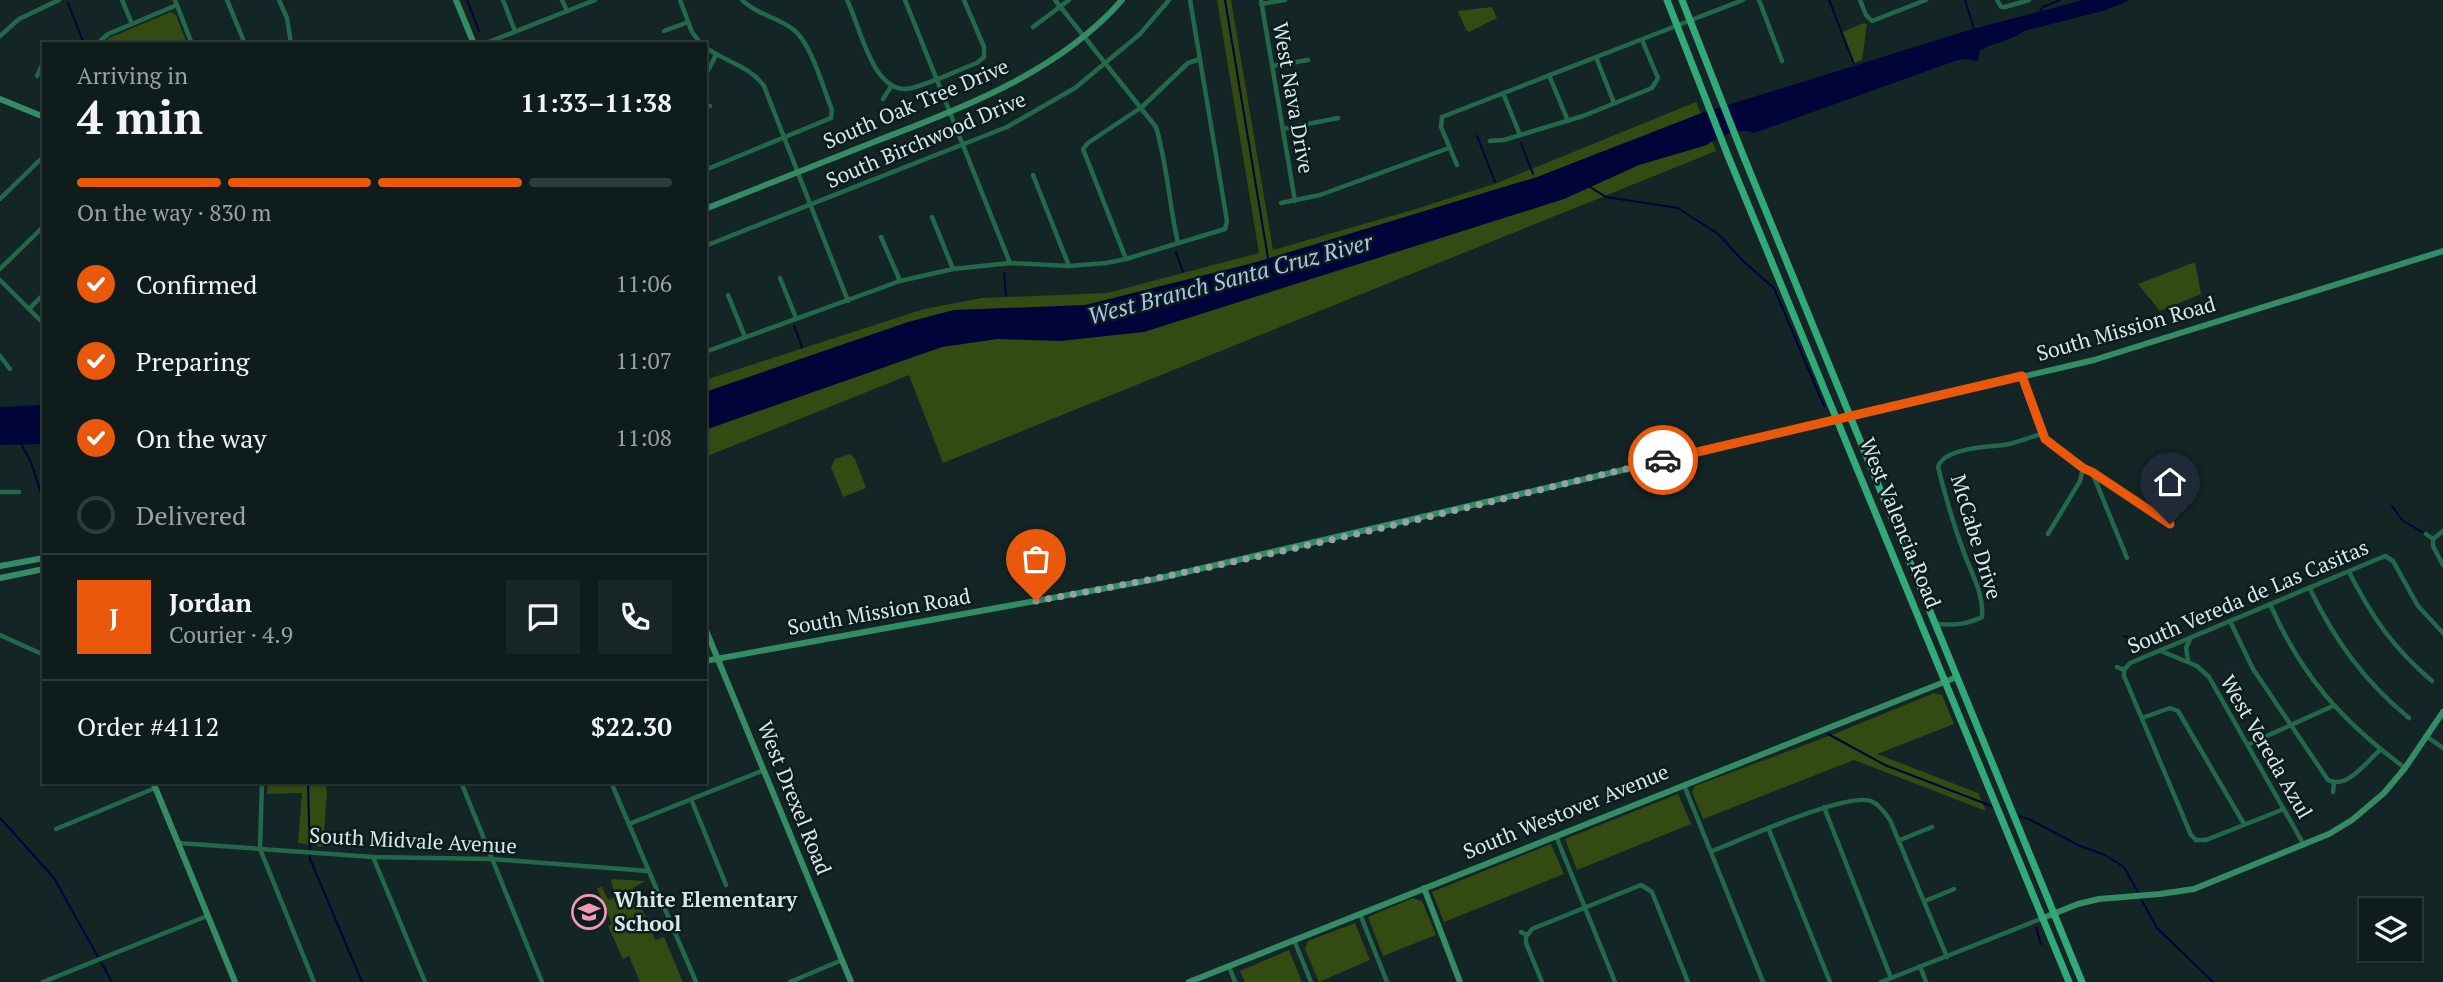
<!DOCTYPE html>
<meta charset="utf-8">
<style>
:root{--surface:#0f1c1c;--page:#182525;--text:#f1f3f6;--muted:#9ba1a3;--line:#2f3a3b;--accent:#ea580c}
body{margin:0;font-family:"PT Serif",serif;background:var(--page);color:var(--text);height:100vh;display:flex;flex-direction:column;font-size:26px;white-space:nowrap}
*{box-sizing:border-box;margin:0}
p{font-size:23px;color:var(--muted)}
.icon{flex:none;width:38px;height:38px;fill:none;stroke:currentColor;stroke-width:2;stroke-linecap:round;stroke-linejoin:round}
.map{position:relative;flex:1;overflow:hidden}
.side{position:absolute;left:42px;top:42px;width:665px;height:742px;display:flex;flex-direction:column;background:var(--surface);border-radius:0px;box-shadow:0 2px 5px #0004,0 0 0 2px var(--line)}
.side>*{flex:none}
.fabs{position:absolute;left:2359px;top:898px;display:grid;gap:14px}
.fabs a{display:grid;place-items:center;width:63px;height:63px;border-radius:0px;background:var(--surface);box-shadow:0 2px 5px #0004,0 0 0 2px var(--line);font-size:35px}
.pin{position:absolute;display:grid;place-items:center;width:60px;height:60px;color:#fff;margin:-72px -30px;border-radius:50% 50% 50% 0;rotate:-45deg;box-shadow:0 0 7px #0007}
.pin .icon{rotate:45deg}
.courier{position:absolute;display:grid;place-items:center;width:70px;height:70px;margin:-35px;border:5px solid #ea580c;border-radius:50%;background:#fff;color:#222;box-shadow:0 2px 9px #0007}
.head em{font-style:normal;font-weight:700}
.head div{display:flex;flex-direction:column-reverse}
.head{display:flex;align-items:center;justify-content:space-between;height:119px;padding:0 35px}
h1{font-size:46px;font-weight:700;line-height:52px}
.bar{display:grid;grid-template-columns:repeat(4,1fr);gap:10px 7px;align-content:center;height:84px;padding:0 35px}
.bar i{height:9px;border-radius:5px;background:var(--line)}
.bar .active{background:var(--accent)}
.bar p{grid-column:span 4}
.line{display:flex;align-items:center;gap:18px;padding:0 35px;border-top:2px solid var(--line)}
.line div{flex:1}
.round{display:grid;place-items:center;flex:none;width:74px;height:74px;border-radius:0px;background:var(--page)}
ol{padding:0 35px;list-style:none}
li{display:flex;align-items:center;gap:21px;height:77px}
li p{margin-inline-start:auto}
li .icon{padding:7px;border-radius:50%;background:var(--accent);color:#fff;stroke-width:4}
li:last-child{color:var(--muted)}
li i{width:38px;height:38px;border:4px solid var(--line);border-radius:50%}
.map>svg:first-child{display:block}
.green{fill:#344a13}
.water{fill:#000439}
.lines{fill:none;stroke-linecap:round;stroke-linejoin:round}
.stream{stroke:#000439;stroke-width:2}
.street{stroke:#23684b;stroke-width:4.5}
.secondary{stroke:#348c66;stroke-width:6}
.primary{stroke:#31a979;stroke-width:7}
.done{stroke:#95a2a2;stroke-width:7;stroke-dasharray:0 12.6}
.route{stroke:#ea580c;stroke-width:9}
.labels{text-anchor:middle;stroke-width:5;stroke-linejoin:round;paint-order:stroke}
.street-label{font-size:21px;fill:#dbe6e6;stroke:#0a1c1c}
.poi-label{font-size:21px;font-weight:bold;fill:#dbe6e6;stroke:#0a1c1c;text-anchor:start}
.water-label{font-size:23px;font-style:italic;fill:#acc3ec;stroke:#0a1c1c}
</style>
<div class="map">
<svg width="2443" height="982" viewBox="0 0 2443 982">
<rect width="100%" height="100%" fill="#142525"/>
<g class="green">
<path d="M1217 0H1231L1273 250 1416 209 1497 183 1696 102 1716 151 943 463 909 375 705 457V380L924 309 982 298 1107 293 1259 253Z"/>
<path d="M1492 7 1497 18 1469 32 1466 30 1458 11Z"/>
<path d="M171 12 176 15 187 44H102L109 38Z"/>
<path d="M1864 23 1867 24 1862 60 1854 63 1842 32Z"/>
<path d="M2195 262 2201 294 2160 311 2138 284Z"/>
<path d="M850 454 855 459 866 488 843 497 831 467 835 459Z"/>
<path d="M1934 693 1942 695 1954 724 1877 754 1978 793 1986 811 1854 760 1703 819 1692 792 1695 786 1834 734Z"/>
<path d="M268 782H325L327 791 323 847 298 843 302 793 267 794Z"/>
<path d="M1678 794 1691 824 1577 870 1565 839Z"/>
<path d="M1551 844 1564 874 1444 922 1432 892Z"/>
<path d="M611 879 646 881 633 888 655 940 664 937 683 982H640L629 956 623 959 608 926 612 924 597 888 602 887 608 900 615 897Z"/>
<path d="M1413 898 1422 901 1436 935 1383 956 1368 917Z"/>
<path d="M1355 923 1370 960 1319 982 1305 949 1308 941Z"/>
<path d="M1289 950 1302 982H1245L1240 971Z"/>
</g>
<g class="water">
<path d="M2083 0H2130L2106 10 2024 31C2013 40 1994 43 1980 50L1978 61 1963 59 1952 62 1754 133C1742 126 1718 136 1707 145L1639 165 1564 199 1144 332 1060 341 998 339 942 347 705 430V392L908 322 954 310 1085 305 1253 263 1537 177 1699 114 1969 30Z"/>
<path d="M44 405V444L0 445V407Z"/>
</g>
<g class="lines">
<g class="stream">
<path d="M467 0 479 31"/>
<path d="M1225 0 1268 258"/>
<path d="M1829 0 1854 64"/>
<path d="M1965 0 1974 29"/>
<path d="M68 3 84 44"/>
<path d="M2040 11 2043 7 2060 0"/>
<path d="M984 67 991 85"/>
<path d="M1477 136 1495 182"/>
<path d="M1521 143 1533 174"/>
<path d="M1590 187 1606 197 1678 208 1718 234 1743 261 1774 288 1824 406"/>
<path d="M1176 252 1183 272"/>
<path d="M1004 273 1006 296"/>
<path d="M794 326 802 347"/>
<path d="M21 444 31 462 44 502"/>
<path d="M2392 506 2402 520 2422 532"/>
<path d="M2124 636 2151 646"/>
<path d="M1828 734 1885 765 1994 807"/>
<path d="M308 782 310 859 362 982"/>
<path d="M2019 816 2031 820 2080 846 2105 855 2124 867 2139 894"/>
<path d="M0 818 54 878 112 982"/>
<path d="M2141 899 2157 928 2213 982"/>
<path d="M2036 927 2041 944"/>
</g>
<g class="street">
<path d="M122 0 132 24"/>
<path d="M175 0 192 44"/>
<path d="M227 0 245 44"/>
<path d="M279 0 287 18 291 44"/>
<path d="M503 0 515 31"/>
<path d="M562 0 567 11"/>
<path d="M680 0 692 32 701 44"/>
<path d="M742 0C757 15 778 17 794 30 812 45 823 88 832 110L831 118"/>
<path d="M847 0C860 25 873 98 912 88 934 82 956 71 977 63L984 57"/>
<path d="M905 0 1010 263"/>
<path d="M964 0 984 47V57"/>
<path d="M1055 0 1156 127C1167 163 1169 204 1178 243"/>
<path d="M1261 0 1295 201"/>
<path d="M1759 0 1782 61"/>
<path d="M1860 0 1866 15 1872 21 1926 0"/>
<path d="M1997 0 2001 7H2005L2029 0"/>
<path d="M1261 4 1285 0"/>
<path d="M1033 27 1069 0"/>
<path d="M664 31 688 22"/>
<path d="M0 36 19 19 59 0"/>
<path d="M97 44 108 34 177 5"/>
<path d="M484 44 595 0"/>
<path d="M705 47C725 62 749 65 764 86L848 301"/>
<path d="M1596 57 1614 103"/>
<path d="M1272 66 1308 60"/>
<path d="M1549 75 1568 121"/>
<path d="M37 76 44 61"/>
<path d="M705 76 716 55"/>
<path d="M1503 93 1520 135"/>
<path d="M883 99 892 85"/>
<path d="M705 105 710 106"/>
<path d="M1283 129 1338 118"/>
<path d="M1490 141 1504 140 1583 116 1652 88 1658 78 1642 40"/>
<path d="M1083 149 1088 143 1142 107 1188 63 1200 59"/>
<path d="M1083 149 1126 259"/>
<path d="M1457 165 1441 127 1442 117 1743 0"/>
<path d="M705 170 831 118"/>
<path d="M1033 175 1069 266"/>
<path d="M0 199 44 156"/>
<path d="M1281 203 1320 195 1449 148"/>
<path d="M932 217 953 269"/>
<path d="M881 237 900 281"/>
<path d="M705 246 1007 127 1075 88 1140 34 1169 0"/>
<path d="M0 269 44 226"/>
<path d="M780 278 796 318"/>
<path d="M0 280 44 324"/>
<path d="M728 295 745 337"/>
<path d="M29 309 44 294"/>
<path d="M705 352 900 281 953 269 1010 263 1069 266 1106 263 1126 259 1225 229 1227 221 1190 0"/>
<path d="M0 356 10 369"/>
<path d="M2022 377 2045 439 2083 468 2092 472 2170 524"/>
<path d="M2092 472 2127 558"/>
<path d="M0 492H19"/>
<path d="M2048 534 2080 481 2083 468"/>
<path d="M2426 534 2433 539"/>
<path d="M2433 539V546L2443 565"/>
<path d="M2433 539 2443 531"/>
<path d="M2349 572C2372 617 2393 648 2432 681"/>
<path d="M2310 589C2335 641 2365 682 2409 718"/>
<path d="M2270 604C2302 677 2342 721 2405 768"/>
<path d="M2230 621 2253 669 2328 780C2347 790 2367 761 2380 750"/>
<path d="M1936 624C1954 625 1966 625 1982 617 1984 593 1971 573 1963 550 1953 523 1945 495 1938 467 1944 448 1986 447 2004 445 2017 443 2029 437 2042 434"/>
<path d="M0 635 44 655"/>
<path d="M2161 651 2197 666 2209 677 2304 845"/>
<path d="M2188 660 2186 648 2190 639"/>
<path d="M2117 667 2124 670"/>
<path d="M2124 670 2130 663 2385 556 2393 561 2418 606 2443 633"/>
<path d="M2124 670V676L2191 835 2196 840"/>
<path d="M2142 718 2170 708 2178 711 2244 824"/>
<path d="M2426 736 2443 748"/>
<path d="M2249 744 2333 706"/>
<path d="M262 782 260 849 314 982"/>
<path d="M461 782 542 982"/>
<path d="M611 782 696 982"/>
<path d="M1684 785 1763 982"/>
<path d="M2333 792 2334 783"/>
<path d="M691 799 726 885"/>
<path d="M1824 807 1891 978"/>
<path d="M629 824 764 770"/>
<path d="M56 829 155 788"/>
<path d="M1769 830 1830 982"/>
<path d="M1556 836 1615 982"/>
<path d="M1900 840 1932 827"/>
<path d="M2196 840H2206L2284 809"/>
<path d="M178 843 373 857 491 859 648 871"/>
<path d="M1712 851C1741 840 1846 792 1871 801 1879 804 1886 814 1890 820L1947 957"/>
<path d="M373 857 425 982"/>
<path d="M1925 901 1954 889"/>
<path d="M1360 914 1387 982"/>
<path d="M1521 932 1527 935"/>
<path d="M1294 940 1311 982"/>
<path d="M1229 966 1235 982"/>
<path d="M1920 966 1926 982"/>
<path d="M43 982 207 916"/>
<path d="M790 982 842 960"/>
<path d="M1542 982 1526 943V937L1532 929 1641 885 1652 892 1688 982"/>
<path d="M1881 982 2043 918"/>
</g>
<g class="secondary">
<path d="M456 0 474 44"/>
<path d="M0 99 44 117"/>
<path d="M705 209C763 186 821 163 879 140 966 106 1059 72 1122 0"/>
<path d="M0 566 44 558"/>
<path d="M0 578 44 569"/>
<path d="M705 628 851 982"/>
<path d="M705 661 1156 579 2094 360 2443 251"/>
<path d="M153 782 235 982"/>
<path d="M1424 888 1460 982"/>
<path d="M2043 918 2078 904 2099 899 2160 894 2194 889 2329 834 2352 820 2384 793 2405 768 2443 712"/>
<path d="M1189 982 1957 677"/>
</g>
<g class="primary">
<path d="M1667 0 1728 156 2069 982"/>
<path d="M1682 0 1743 155 2082 982"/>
</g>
</g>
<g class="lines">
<path class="done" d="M1036 601C1247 564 1455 510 1663 460"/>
<path class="route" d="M1663 460 2022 376 2045 439 2083 468 2092 472 2170 524"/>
</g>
<defs>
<g id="school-ring" transform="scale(1.75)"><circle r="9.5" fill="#0a1c1c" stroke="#f19ab3" stroke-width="1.5"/><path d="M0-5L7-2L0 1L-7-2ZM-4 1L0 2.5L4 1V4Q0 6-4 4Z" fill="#f19ab3"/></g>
</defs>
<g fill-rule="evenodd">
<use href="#school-ring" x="589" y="912"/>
</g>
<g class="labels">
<g class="street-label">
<text transform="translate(1293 98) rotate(80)" y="7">West Nava Drive</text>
<text transform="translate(916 104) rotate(-23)" y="7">South Oak Tree Drive</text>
<text transform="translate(926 140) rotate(-23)" y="7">South Birchwood Drive</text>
<text transform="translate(2126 329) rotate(-16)" y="7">South Mission Road</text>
<text transform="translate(1900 523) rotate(68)" y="7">West Valencia Road</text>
<text transform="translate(1976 537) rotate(73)" y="7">McCabe Drive</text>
<text transform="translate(2248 597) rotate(-23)" y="7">South Vereda de Las Casitas</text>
<text transform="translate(879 612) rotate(-10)" y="7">South Mission Road</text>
<text transform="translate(2266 747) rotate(60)" y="7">West Vereda Azul</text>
<text transform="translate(794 798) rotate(68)" y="7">West Drexel Road</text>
<text transform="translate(1566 812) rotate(-22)" y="7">South Westover Avenue</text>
<text transform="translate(413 841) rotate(3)" y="7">South Midvale Avenue</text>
</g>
<g class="poi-label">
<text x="614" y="907">White Elementary<tspan x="614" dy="24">School</tspan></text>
</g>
<g class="water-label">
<text transform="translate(1230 279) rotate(-15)" y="8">West Branch Santa Cruz River</text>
</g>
</g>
</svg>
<div class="fabs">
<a><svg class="icon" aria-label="layers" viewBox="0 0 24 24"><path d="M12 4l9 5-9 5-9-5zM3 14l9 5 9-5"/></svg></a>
</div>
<div class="pin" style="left:1036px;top:601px;background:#ea580c"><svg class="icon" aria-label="bag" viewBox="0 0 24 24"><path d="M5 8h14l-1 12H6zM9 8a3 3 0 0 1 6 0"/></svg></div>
<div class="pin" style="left:2170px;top:524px;background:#1f2937"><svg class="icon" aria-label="home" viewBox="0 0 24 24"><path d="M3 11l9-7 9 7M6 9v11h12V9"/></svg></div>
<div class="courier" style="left:1663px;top:460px"><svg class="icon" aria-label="car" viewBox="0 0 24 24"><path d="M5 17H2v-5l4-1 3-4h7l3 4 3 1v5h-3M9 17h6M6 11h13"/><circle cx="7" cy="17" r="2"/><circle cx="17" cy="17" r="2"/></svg></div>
<section class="side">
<div class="head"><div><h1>4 min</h1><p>Arriving in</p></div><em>11:33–11:38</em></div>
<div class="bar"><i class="active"></i><i class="active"></i><i class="active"></i><i></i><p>On the way · 830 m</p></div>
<ol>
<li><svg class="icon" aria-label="check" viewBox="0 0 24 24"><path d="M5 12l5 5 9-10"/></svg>Confirmed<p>11:06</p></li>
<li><svg class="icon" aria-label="check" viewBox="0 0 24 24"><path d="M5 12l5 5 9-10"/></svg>Preparing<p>11:07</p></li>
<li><svg class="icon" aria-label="check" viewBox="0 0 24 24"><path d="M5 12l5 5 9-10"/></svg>On the way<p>11:08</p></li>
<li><i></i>Delivered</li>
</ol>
<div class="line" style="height:126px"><b class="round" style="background:var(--accent);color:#fff">J</b><div><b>Jordan</b><p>Courier · 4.9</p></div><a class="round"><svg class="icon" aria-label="chat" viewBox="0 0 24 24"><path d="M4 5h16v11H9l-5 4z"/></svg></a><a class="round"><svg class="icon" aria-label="phone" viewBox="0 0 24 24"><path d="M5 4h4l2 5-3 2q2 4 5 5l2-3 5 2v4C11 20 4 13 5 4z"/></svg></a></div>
<div class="line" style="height:91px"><div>Order #4112</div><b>$22.30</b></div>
</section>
</div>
